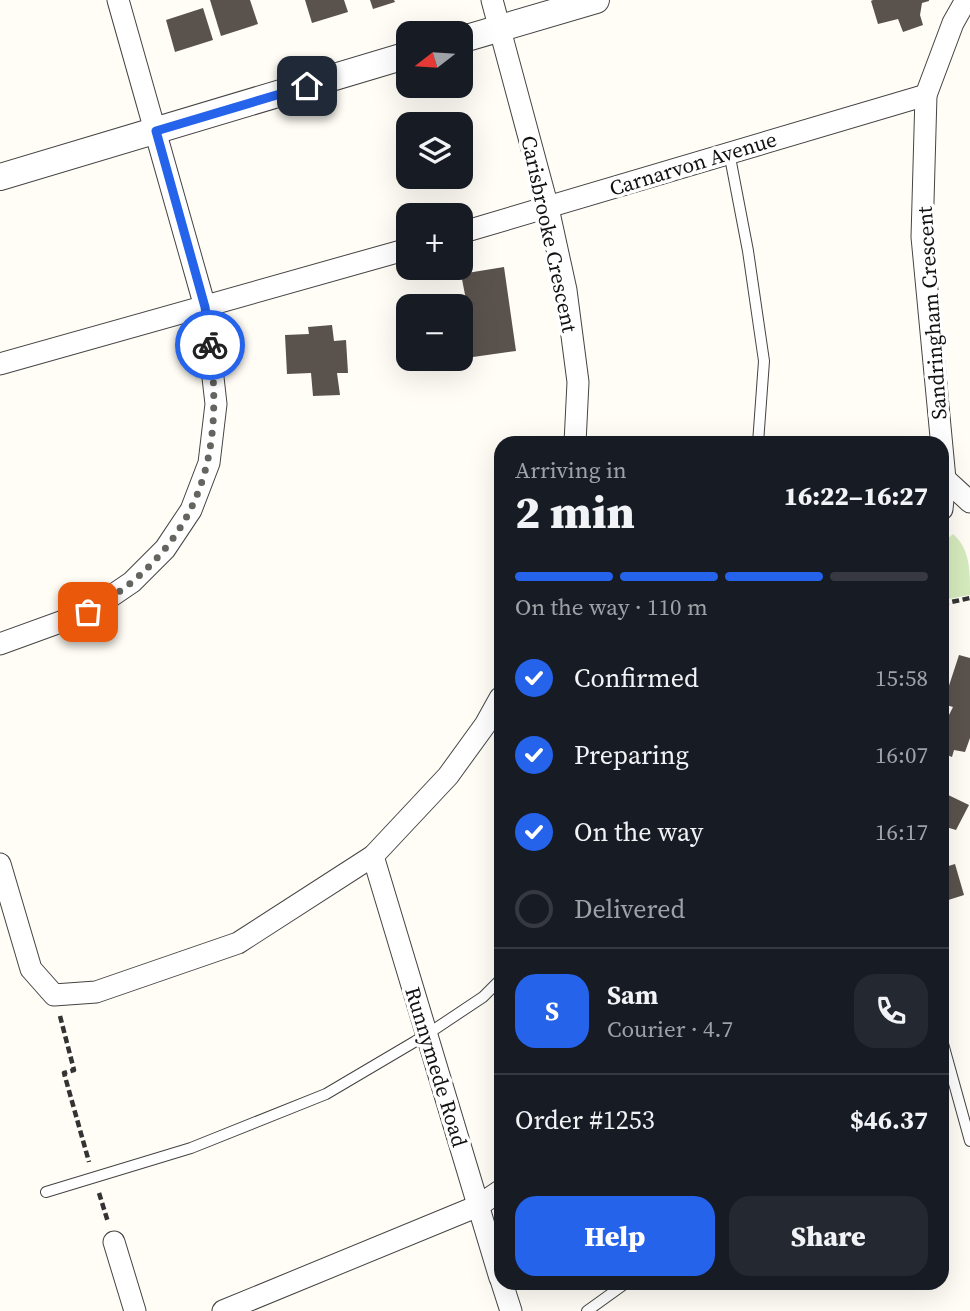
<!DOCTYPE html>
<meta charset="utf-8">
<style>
:root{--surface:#171b24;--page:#242831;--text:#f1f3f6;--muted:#9ea1a6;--line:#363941;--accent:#2563eb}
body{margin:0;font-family:"Source Serif 4",serif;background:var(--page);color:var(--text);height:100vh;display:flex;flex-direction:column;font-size:26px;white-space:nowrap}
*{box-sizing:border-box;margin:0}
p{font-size:23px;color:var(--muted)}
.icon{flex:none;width:38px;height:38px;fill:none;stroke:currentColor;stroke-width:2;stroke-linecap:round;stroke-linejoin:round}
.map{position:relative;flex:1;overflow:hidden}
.side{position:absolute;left:494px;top:436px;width:455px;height:854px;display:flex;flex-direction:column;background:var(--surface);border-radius:21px;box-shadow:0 7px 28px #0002}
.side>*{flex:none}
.needle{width:46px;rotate:253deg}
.controls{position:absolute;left:396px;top:21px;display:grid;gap:14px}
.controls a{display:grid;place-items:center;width:77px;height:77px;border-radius:14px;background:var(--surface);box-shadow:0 7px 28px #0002;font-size:35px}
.pin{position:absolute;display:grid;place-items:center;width:60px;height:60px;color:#fff;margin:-30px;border-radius:14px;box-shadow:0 4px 10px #0006}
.courier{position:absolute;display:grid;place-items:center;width:70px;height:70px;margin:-35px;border:5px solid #2563eb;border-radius:50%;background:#fff;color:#222;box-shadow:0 2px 9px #0007}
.headline em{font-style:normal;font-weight:800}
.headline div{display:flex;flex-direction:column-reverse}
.headline{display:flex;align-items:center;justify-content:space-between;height:119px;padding:0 21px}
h1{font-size:46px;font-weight:800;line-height:52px}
.bar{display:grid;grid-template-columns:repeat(4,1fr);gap:10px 7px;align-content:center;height:84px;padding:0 21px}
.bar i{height:9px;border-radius:5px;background:var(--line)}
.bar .selected{background:var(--accent)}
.bar p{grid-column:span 4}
.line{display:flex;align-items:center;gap:18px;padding:0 21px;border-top:2px solid var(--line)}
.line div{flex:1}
.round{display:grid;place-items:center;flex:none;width:74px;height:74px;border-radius:21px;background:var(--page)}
ol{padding:0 21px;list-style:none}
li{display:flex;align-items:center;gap:21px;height:77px}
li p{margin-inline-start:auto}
li .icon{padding:7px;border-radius:50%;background:var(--accent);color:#fff;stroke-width:4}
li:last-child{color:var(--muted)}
li i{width:38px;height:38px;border:4px solid var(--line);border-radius:50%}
.cta{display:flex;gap:14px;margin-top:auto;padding:14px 21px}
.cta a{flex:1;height:80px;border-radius:21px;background:var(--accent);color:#fff;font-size:28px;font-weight:800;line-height:80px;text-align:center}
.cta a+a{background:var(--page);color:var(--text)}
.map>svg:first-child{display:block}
.green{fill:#d5ebbd}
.building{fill:#5a524d}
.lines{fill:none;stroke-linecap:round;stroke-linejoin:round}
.service-casing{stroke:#444;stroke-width:12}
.minor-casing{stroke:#444;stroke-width:23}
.tertiary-casing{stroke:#444;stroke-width:28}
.path{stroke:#333;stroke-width:4.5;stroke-dasharray:7 3.5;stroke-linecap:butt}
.service{stroke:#fff;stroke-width:10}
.minor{stroke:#fff;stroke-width:21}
.tertiary{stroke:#fff;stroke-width:26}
.done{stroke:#646461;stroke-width:7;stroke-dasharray:0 12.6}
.route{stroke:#2563eb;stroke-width:9}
.labels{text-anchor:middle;stroke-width:7;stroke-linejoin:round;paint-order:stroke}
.street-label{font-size:21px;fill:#111;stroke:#fff}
</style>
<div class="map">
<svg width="970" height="1311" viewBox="0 0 970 1311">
<rect width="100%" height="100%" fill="#fffdf5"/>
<path class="green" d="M953 534C970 549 970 570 970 595L942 600V544Z"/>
<g class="building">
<path d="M210 0H250L258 24 221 36Z"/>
<path d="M305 0H344L348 12 312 23Z"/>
<path d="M370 0H394L395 2 373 9Z"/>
<path d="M873 0H929V1L922 3 920 15 923 25 903 32 898 19 878 24 871 1Z"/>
<path d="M203 8 213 40 175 52 166 20Z"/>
<path d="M504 267 516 351 473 357 470 341 460 343V306L467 305 461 274Z"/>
<path d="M332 325 334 341 346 340 348 373H337L340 395 313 396 311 373 287 374 285 335 309 334 308 327Z"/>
<path d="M959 655 970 658V738L965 752 954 750 952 757 942 753V720L946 721 953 707 943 704Z"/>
<path d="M942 792 969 805 956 830 946 827 942 835Z"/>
<path d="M955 864 964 895 942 902V868Z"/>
</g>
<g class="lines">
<g class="service-casing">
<g id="service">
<path d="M729 152 748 251 764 361 758 443"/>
<path d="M942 1040 970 1141"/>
<path d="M46 1192 191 1148 326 1094 426 1035 483 997 500 980"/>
<path d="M587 1311 626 1283"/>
</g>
</g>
<g class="minor-casing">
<g id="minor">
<path d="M492 0 548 208 566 290 578 382 575 443"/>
<path d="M460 233 926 95"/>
<path d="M0 364 408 249"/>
<path d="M945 479 970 502"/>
<path d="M942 509 945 479 922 237 926 95 953 23 966 0"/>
<path d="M0 644 88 612 132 582 165 549 191 510 209 463 216 404 205 307 118 0"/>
<path d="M373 856 500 1278"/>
<path d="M0 864 31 969 54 995 96 992 238 943 373 856 448 776 485 725 500 698"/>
<path d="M114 1242 135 1311"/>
<path d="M502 1283 511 1311"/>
<path d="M223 1311 478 1206 500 1191"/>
</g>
</g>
<g class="tertiary-casing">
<g id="tertiary">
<path d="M460 40 596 0"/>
<path d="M0 177 408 55"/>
</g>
</g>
<g class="path">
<path d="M942 604 970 598"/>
<path d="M60 1016 74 1070 64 1073 89 1162"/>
<path d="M99 1193 108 1222"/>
</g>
<use href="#service" class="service"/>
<use href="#minor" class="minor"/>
<use href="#tertiary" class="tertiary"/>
</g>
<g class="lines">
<path class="done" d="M88 612C103 602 119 593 132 582 208 518 222 439 210 345"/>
<path class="route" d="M210 345 205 307 156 131 307 86"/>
</g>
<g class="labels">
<g class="street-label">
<text transform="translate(693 164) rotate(-17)" y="7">Carnarvon Avenue</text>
<text transform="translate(549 234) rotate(78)" y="7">Carisbrooke Crescent</text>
<text transform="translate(932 313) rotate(-94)" y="7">Sandringham Crescent</text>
<text transform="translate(436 1067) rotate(73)" y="7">Runnymede Road</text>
</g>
</g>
</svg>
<div class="controls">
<a><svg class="needle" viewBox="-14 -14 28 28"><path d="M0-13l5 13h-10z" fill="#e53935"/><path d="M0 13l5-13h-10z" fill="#9ea1a6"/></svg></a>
<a><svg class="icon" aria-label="layers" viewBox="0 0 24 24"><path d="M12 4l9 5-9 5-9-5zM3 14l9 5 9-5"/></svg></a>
<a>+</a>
<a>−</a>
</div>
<div class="pin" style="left:88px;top:612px;background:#ea580c"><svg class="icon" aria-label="bag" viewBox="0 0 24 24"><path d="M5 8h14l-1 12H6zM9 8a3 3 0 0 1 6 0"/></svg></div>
<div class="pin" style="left:307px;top:86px;background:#1f2937"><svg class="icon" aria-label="home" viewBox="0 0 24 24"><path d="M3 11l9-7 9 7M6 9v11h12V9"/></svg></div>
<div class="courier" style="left:210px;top:345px"><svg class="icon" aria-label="bike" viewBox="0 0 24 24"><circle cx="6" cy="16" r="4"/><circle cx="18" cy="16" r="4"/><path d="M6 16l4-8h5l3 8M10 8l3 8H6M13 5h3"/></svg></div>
<section class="side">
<div class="headline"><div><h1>2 min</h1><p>Arriving in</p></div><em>16:22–16:27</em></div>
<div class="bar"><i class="selected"></i><i class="selected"></i><i class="selected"></i><i></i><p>On the way · 110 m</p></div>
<ol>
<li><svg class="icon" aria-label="check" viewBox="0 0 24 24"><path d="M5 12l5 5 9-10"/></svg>Confirmed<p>15:58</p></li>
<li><svg class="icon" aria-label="check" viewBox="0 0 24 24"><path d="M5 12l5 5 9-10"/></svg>Preparing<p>16:07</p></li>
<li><svg class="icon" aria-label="check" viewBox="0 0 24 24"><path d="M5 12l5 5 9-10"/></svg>On the way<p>16:17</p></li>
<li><i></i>Delivered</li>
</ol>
<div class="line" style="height:126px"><b class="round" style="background:var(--accent);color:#fff">S</b><div><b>Sam</b><p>Courier · 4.7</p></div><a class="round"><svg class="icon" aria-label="phone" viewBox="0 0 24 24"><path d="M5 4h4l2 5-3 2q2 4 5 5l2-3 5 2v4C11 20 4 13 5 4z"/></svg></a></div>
<div class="line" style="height:91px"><div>Order #1253</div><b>$46.37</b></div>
<div class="cta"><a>Help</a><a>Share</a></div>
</section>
</div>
